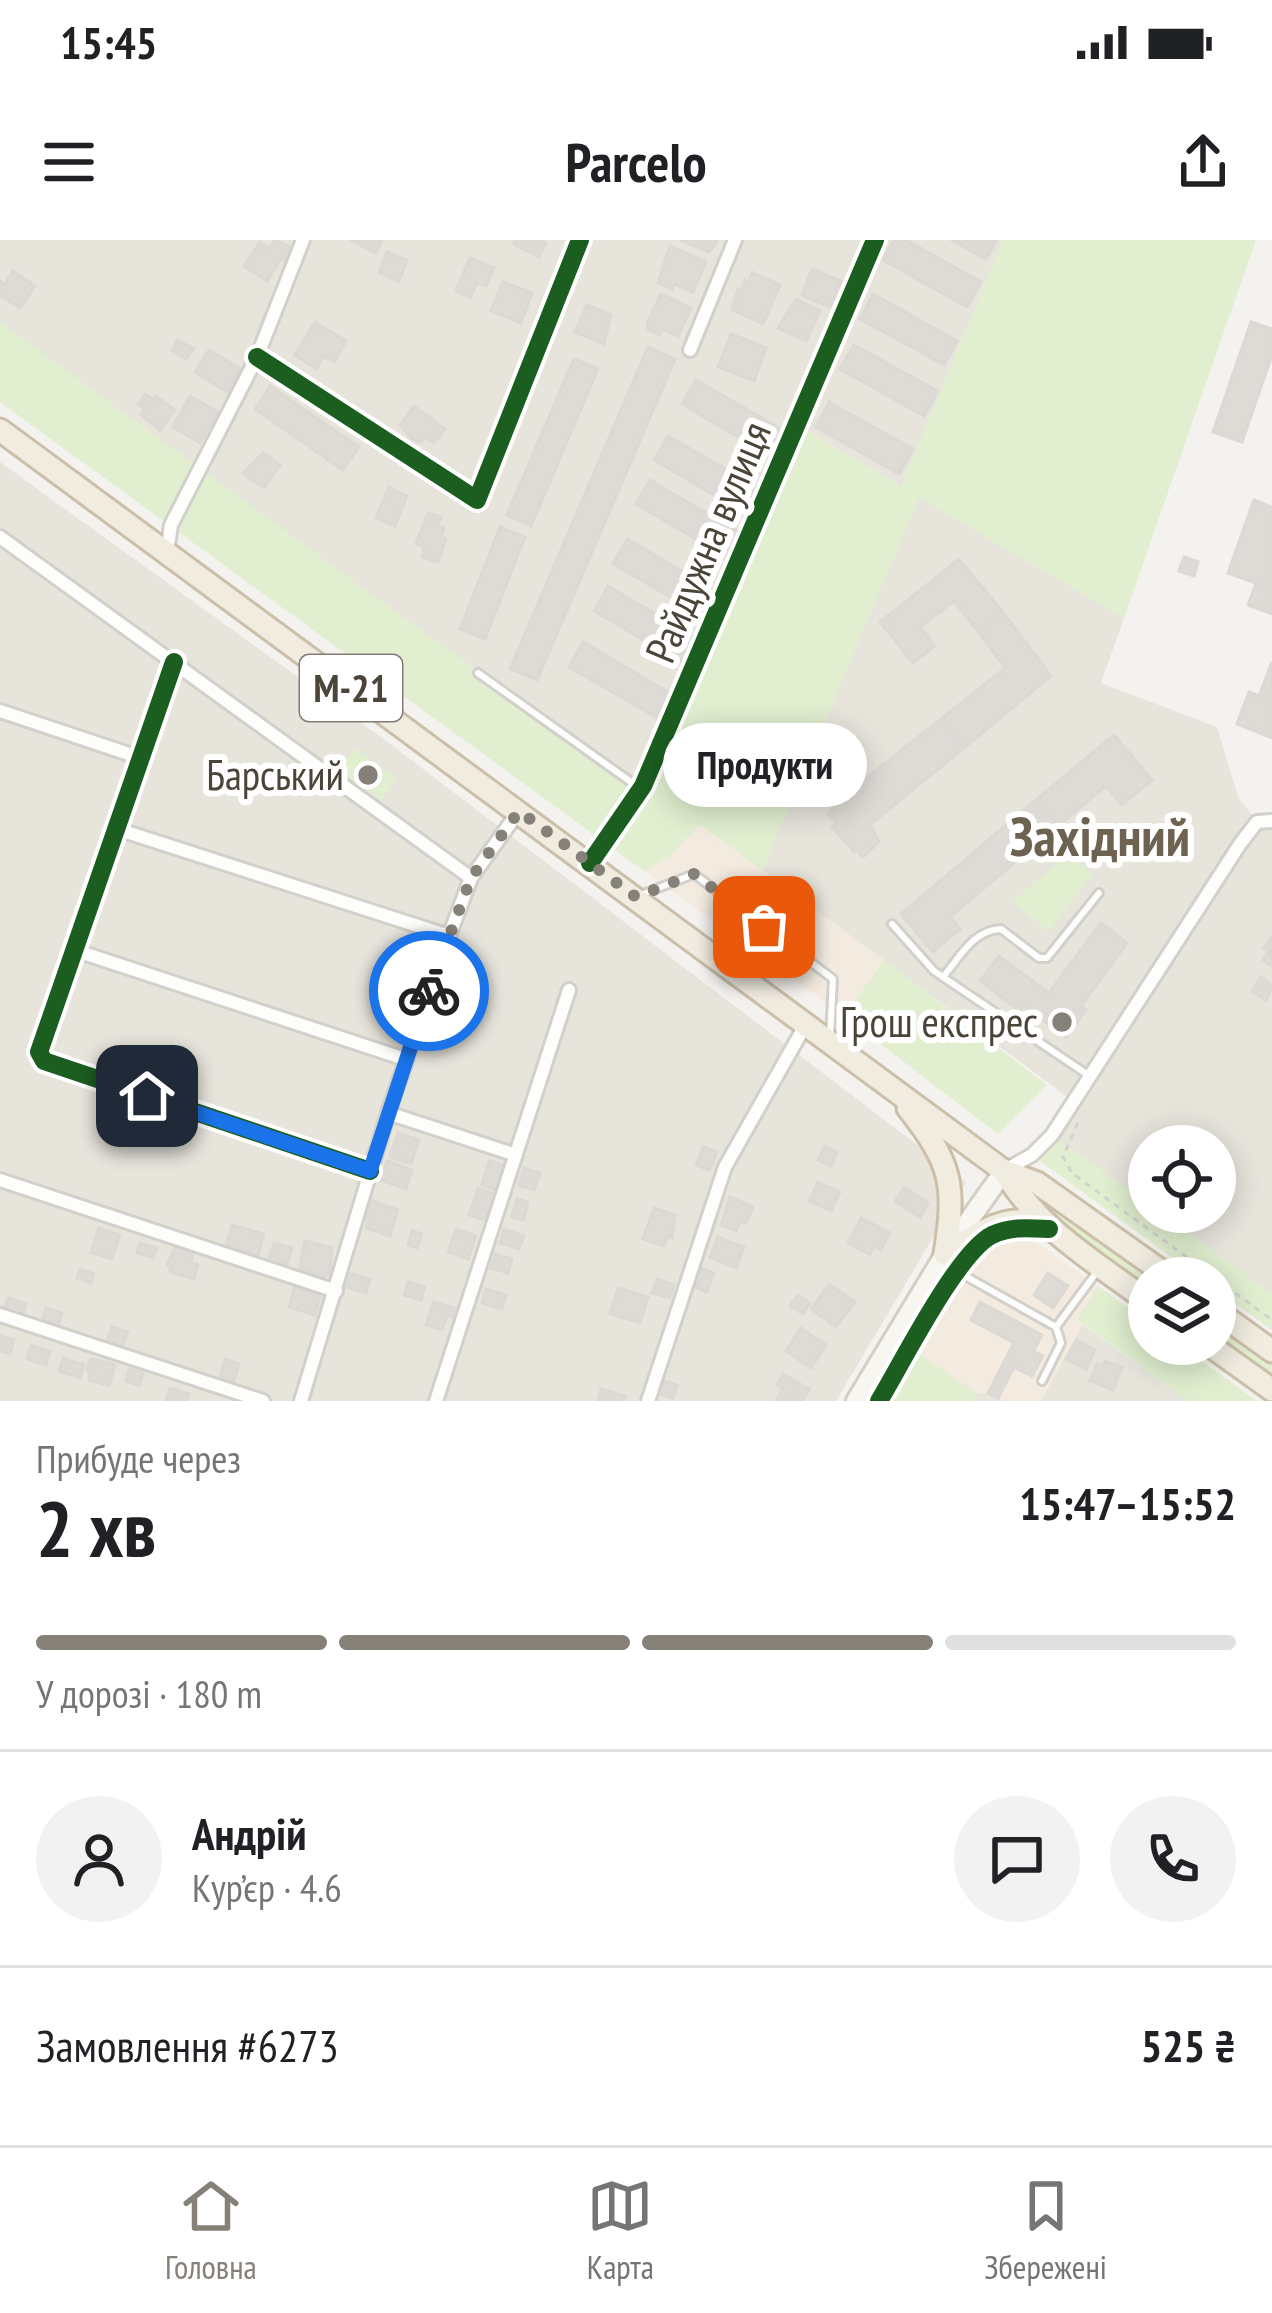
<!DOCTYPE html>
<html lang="uk">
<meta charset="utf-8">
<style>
:root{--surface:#fff;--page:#f2f2f2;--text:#202124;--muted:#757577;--line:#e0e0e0;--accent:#868178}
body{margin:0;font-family:"PT Sans Narrow",sans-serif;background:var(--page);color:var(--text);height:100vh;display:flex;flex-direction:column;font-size:45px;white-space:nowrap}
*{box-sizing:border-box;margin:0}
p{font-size:39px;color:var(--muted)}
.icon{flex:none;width:66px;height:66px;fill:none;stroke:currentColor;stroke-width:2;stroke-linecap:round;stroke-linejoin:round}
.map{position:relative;height:1161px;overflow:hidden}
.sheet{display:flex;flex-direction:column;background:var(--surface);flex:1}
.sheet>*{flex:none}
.fabs{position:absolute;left:1128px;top:885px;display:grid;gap:24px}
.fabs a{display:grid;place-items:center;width:108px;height:108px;border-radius:50%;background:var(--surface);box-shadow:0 6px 30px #0003;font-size:60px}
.pin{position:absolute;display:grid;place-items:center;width:102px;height:102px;color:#fff;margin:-51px;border-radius:24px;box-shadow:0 6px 18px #0006}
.courier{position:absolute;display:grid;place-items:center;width:120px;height:120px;margin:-60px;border:9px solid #1a73e8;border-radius:50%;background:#fff;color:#222;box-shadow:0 3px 15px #0007}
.bubble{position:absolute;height:84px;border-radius:42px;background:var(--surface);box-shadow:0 6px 30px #0003;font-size:39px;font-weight:700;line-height:84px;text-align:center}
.overview em{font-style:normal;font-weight:700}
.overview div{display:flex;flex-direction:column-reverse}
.overview{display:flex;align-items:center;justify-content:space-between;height:204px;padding:0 36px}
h1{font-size:78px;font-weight:700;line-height:90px}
.bar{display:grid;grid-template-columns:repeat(4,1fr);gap:18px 12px;align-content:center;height:144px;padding:0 36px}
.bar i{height:15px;border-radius:9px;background:var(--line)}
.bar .active{background:var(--accent)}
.bar p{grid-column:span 4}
.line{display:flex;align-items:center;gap:30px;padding:0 36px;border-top:3px solid var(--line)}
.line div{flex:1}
.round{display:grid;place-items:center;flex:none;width:126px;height:126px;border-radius:63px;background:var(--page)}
.status{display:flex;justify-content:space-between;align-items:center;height:84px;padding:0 60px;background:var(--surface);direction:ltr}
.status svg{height:33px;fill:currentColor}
header{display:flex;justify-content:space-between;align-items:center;height:156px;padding:0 36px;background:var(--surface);font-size:54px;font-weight:700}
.tabs{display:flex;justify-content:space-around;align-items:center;height:168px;border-top:3px solid var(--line);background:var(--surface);font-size:33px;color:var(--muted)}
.tabs a{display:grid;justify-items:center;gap:6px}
.tabs .active{color:var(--accent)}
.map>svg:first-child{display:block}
.residential{fill:#e7e4dc}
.commercial{fill:#f3ebdf}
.green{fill:#e1eecf}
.building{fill:#dedbd6;stroke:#dcd9d4;stroke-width:3}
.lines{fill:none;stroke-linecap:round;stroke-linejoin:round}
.service-casing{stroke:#d2d0cb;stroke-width:12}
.minor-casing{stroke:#d2d0cb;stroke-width:18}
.secondary-casing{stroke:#d3cfc5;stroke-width:24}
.trunk-casing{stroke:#ccbfa9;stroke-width:27}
.path{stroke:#d3d2cc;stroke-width:3;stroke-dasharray:6 6;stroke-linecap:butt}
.service{stroke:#fdfdfc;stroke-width:6}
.minor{stroke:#fdfdfc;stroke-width:12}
.secondary{stroke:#f7f6f1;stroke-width:18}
.trunk{stroke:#f0ece0;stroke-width:21}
.cycleway-casing{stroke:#fff;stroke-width:26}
.cycleway{stroke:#1b5e20;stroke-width:18}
.done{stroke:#868178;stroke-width:12;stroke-dasharray:0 21.6}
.route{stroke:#1a73e8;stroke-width:15}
.poi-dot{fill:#868178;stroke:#fff;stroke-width:4.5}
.labels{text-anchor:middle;stroke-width:12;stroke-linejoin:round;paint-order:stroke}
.shield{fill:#fff;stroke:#817c74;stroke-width:3}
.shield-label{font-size:39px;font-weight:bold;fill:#4b4439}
.street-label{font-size:42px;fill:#4b4439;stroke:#fff}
.poi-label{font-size:42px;fill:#4b4439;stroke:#fff;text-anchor:end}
.district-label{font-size:54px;font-weight:bold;fill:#6e6250;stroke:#fff}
</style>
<div class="status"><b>15:45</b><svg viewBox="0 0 49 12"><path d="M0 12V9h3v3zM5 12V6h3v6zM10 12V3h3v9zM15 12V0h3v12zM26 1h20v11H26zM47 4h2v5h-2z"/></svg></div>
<header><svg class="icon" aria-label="menu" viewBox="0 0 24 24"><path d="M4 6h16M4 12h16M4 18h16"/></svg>Parcelo<svg class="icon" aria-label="share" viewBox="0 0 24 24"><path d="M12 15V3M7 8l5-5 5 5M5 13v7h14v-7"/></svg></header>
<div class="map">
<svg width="1272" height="1161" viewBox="0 0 1272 1161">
<rect width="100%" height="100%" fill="#f4f2ee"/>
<g class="residential">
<path d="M0 0H1003L901 247 799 185 643 546 441 405 171 285 0 162Z"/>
<path d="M0 222 381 497 966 942 836 1161H0Z"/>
<path d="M919 257 1124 378 1101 443 1217 487 1238 557 1257 582 1272 588V1054L1159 972H1215V906H1149V965L1052 895 1074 862 762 630Z"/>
<path d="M1023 993 1098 1046 1078 1081 1188 1161H972L976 1152 911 1109 973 1012Z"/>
</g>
<g class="commercial">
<path d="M700 585 884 720 844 776 644 631 671 615Z"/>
<path d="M1003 993H1023L1098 1046 1078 1080 1083 1084 1041 1161H1004L988 1153H977L911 1109 973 1012Z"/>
</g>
<g class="green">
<path d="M1003 0H1256L1124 378 919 258 762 630 700 585 671 615 644 631 0 162V82L440 404 643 546 798 185 901 247Z"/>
<path d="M355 508 397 539 381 561 338 530Z"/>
<path d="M1071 613 1092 635 1048 692 1012 661Z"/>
<path d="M884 720 1047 845 998 894 844 776Z"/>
<path d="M1052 895 1149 965V972H1159L1272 1054V1090L1215 1049V1038H1200L1032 915Z"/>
<path d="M1065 961 1171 1038H1149V1062L1049 989Z"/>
<path d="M1098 1046 1149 1083V1104H1178L1257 1161H1188L1078 1080Z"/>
<path d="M1215 1070 1272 1111V1151L1215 1104Z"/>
<path d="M911 1109 977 1153 972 1161H879Z"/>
</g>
<g class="building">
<path d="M275 0 294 9 286 22 281 19 267 41 244 26 260 2 269 9Z"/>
<path d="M350 0H382L376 13Z"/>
<path d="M515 0H541L546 3 539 17 513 4Z"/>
<path d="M680 0H718L709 12Z"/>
<path d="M894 0H906L981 42 967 67 883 20Z"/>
<path d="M952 0H997L986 19Z"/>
<path d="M670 6 706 22 693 52 675 44 672 49 658 43Z"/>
<path d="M387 12 407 20 399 41 379 33Z"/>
<path d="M470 18 494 28 486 46 477 43 470 58 456 51Z"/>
<path d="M812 29 841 41 830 67 802 55Z"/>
<path d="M13 31 35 46 20 68 0 55V41L5 44Z"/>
<path d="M752 32 780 45 763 84 732 70 738 49 741 50 745 40 748 42Z"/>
<path d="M503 42 532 53 521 83 491 71Z"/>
<path d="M661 54 691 68 678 96 663 89 660 95 648 89 647 83Z"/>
<path d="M873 54 957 101 944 125 860 79Z"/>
<path d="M796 59 820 71 806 101 778 88Z"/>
<path d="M587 65 611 75 604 104 575 92Z"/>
<path d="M315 82 346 101 334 122 324 116 316 129 295 115Z"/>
<path d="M1251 82 1272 89V115L1242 202 1213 192Z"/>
<path d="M731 94 766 108 754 141 718 127Z"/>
<path d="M178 100 193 109 186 119 172 110Z"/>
<path d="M854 105 938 151 924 176 840 129Z"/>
<path d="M648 107 675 119 537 440 510 429Z"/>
<path d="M209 110 240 129 227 152 195 132Z"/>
<path d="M574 119 598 129 531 286 507 275Z"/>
<path d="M696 140 788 193 774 218 682 164Z"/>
<path d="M270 146 359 207 343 230 255 169Z"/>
<path d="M145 154 153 159 156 156 175 170 160 190 141 175 145 169 138 164Z"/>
<path d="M190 156 218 172 200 203 173 187Z"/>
<path d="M829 162 913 209 899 234 816 187Z"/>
<path d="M414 166 445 189 434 203 425 197 421 202 412 199 400 185Z"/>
<path d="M668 196 760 249 746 274 654 220Z"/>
<path d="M263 213 280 225 264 248 243 233Z"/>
<path d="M650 240 742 294 728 318 636 264Z"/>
<path d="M389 247 407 256 395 286 376 278Z"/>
<path d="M1254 260 1272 267V374L1248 365 1256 343 1228 333Z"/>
<path d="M428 273 441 277 437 286 444 288 441 297 446 299 438 322 422 317 425 308 416 304Z"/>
<path d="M500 287 525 297 485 399 460 389Z"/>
<path d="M627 299 719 353 705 377 613 324Z"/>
<path d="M1184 317 1198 322 1194 336 1179 331Z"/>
<path d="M959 319 1002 371 977 390 954 361 920 387 935 406 913 423 880 382Z"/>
<path d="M608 346 700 400 686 425 594 371Z"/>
<path d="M1002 371 1051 436 965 507 942 478 1005 428 977 390Z"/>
<path d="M583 402 675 456 661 480 569 427Z"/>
<path d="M1272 422V498L1237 484 1249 452 1259 456Z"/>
<path d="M942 478 965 507 870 585 879 602 863 617 857 610 854 612 832 587 836 583 828 574 840 559Z"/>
<path d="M1114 495 1152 540 1122 565 1106 546 1059 585 1037 559Z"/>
<path d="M1037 559 1059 585 950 677 960 689 933 712 901 674Z"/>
<path d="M778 658 805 678 797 688 770 668Z"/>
<path d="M1101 683 1127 703 1081 766 1086 770 1066 797 1024 766 1020 771 980 741 999 716 1049 753Z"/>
<path d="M1272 696V726L1263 720 1269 711 1264 708Z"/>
<path d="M1261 737 1272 745 1266 761 1252 751Z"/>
<path d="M398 893 419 900 411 924 390 917Z"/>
<path d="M825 906 837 912 831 926 818 920Z"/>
<path d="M703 907 717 912 709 930 696 925Z"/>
<path d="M387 921 412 930 406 949 381 940Z"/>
<path d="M489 921 504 925 496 950 482 945Z"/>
<path d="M524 928 540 933 534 950 519 946Z"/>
<path d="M818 942 840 952 831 971 809 961Z"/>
<path d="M904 947 928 963 920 977 895 961Z"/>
<path d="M478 948 497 955 488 981 469 975Z"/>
<path d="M730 957 753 967 746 983 740 981 736 991 721 985Z"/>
<path d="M517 959 528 962 524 980 512 977Z"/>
<path d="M370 960 398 970 390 996 366 988 369 981 364 979Z"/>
<path d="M654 968 675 975 672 998 668 996 664 1006 643 999Z"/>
<path d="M861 978 890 993 881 1010 874 1006 870 1015 848 1003Z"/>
<path d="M232 985 264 994 258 1015 226 1005Z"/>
<path d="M99 988 120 995 112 1019 91 1013Z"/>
<path d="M456 989 476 996 468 1019 448 1012Z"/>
<path d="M504 989 524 996 519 1009 500 1003Z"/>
<path d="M412 991 422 994 417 1008 408 1005Z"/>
<path d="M718 997 744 1007 736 1028 710 1017Z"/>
<path d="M305 1001 332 1008 330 1034 323 1037 299 1028Z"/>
<path d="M140 1003 157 1008 153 1018 137 1013Z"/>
<path d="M274 1003 292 1008 287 1025 281 1023 279 1027 267 1024Z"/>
<path d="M176 1006 194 1012 191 1023 198 1025 194 1039 170 1032 172 1027 167 1025Z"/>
<path d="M495 1014 512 1019 508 1033 491 1028Z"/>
<path d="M700 1028 714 1033 707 1052 693 1046Z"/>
<path d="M80 1029 94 1034 91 1043 77 1038Z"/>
<path d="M1048 1033 1068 1046 1053 1068 1034 1055Z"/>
<path d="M351 1034 370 1039 366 1053 347 1047Z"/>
<path d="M657 1039 674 1045 670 1058 652 1053Z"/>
<path d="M408 1042 425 1047 421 1060 404 1055Z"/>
<path d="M829 1044 855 1062 836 1087 811 1069Z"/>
<path d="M294 1048 320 1056 315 1075 289 1067Z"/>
<path d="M618 1048 648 1057 640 1083 610 1074Z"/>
<path d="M486 1049 506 1055 502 1069 482 1063Z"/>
<path d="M798 1055 810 1063 803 1074 790 1066Z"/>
<path d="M8 1058 26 1064 23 1075 4 1069Z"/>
<path d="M433 1062 454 1068 452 1077 447 1075 442 1090 426 1085Z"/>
<path d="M980 1062 1042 1095 1033 1111 1043 1116 1032 1136 1014 1127 998 1158 988 1153 1014 1103 971 1080Z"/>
<path d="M46 1068 62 1073 58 1086 42 1081Z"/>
<path d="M112 1087 128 1092 122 1107 107 1103Z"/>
<path d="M801 1088 826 1105 811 1128 786 1111Z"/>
<path d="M0 1096 14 1100 10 1114 0 1111Z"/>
<path d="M1076 1100 1095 1110 1086 1129 1066 1119Z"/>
<path d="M31 1106 50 1111 46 1125 27 1119Z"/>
<path d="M63 1118 84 1125 80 1138 59 1131Z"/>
<path d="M95 1119 115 1125 109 1146 89 1140 91 1132 87 1130 90 1120Z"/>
<path d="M225 1119 239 1124 234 1141 220 1137Z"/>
<path d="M1105 1121 1122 1127 1113 1150 1090 1141 1097 1124 1102 1126Z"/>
<path d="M129 1129 143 1133 139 1146 126 1141Z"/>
<path d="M783 1134 809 1149 802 1161H776L783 1148 777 1145Z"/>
<path d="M661 1140 677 1145 673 1158 657 1153Z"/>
<path d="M170 1148 189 1154 186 1161H166Z"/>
<path d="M601 1149 626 1156 624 1161H598Z"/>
</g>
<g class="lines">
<g class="service-casing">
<g id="service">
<path d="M478 433 638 547"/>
<path d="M638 656 694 634 833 739 830 797"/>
<path d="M892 684 934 731 1088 835"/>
<path d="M943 737C960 717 973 690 1001 689L1039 718H1047L1099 653"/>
<path d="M947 1017 958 1032 1056 1087 1061 1103 1042 1141"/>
<path d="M1056 1087 1096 1033"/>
</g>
</g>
<g class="minor-casing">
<g id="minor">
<path d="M690 110 735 0"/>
<path d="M257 117 477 260 580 0"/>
<path d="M0 297 471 638"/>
<path d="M167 312 171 285 257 117 303 0"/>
<path d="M174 422 39 812 44 821 370 931"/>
<path d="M0 471 138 517"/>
<path d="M117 589 449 696"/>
<path d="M590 623 643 546 875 0"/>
<path d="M74 710 405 819"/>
<path d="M388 873 516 915"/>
<path d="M1005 930 1032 915 1052 895 1240 604 1257 582 1272 581"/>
<path d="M0 940 336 1051"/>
<path d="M0 1075 263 1161"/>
<path d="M301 1161 388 873 449 696 471 638 519 571"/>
<path d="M436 1161 569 750"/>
<path d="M648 1161 725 927 806 784"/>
</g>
</g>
<g class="secondary-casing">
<path id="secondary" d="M856 1161 945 1014 1004 931"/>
</g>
<g class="trunk-casing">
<g id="trunk">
<path d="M0 190 1004 931 1037 943 1171 1038"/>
<path d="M908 868C952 924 956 945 945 1014"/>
<path d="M1004 931C1038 989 1095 1022 1149 1062"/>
<path d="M945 1014C973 997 1009 969 1043 986"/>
<path d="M1215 1070 1272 1111"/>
<path d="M1208 1104 1272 1150"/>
</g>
</g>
<g class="path">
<path d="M1078 883 1063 917 1072 933 1215 1038"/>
<path d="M1216 1039 1272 1080"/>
</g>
<use href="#service" class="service"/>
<use href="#minor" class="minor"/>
<use href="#secondary" class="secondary"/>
<use href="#trunk" class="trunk"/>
<g class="cycleway-casing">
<g id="cycleway">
<path d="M257 117 477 260 580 0"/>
<path d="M174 422 39 812 44 821 370 931"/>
<path d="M590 623 643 546 875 0"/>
<path d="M879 1161C902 1123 957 1013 992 995 1011 986 1029 988 1049 989"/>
</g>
</g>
<use href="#cycleway" class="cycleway"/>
</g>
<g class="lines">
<path class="done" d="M429 751 471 638 519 571 636 657 694 634 764 687"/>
<path class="route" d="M147 856 370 931 429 751"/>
</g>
<g class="poi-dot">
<circle cx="368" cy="535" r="12"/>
<circle cx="1062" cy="782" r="12"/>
</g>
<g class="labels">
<rect class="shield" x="300" y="415" width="102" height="66" rx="9"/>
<g class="shield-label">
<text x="351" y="462">М-21</text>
</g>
<g class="street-label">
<text transform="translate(708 302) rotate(-67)" y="15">Райдужна вулиця</text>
</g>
<g class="poi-label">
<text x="344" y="550">Барський</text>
<text x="1038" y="797">Грош експрес</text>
</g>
<g class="district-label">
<text x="1100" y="616">Західний</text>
</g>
</g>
</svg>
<div class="fabs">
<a><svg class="icon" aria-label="locate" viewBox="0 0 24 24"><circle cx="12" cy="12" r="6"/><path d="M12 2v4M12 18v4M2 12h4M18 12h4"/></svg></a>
<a><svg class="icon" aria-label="layers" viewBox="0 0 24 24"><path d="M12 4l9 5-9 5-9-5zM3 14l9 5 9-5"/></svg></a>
</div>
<div class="pin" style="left:764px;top:687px;background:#ea580c"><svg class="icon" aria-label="bag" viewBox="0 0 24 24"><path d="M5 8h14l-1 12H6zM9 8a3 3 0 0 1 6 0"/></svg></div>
<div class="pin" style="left:147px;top:856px;background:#1f2937"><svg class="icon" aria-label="home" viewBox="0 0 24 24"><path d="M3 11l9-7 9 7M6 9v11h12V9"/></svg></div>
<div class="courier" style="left:429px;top:751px"><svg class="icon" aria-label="bike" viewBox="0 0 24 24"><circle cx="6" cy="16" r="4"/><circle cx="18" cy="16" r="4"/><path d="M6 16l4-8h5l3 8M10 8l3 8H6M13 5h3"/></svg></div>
<div class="bubble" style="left:663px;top:483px;width:204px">Продукти</div>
</div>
<section class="sheet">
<div class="overview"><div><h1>2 хв</h1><p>Прибуде через</p></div><em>15:47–15:52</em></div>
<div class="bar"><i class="active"></i><i class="active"></i><i class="active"></i><i></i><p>У дорозі · 180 m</p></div>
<div class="line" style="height:216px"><a class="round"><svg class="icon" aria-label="person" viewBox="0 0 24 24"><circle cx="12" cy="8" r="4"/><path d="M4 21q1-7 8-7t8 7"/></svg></a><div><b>Андрій</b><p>Кур’єр · 4.6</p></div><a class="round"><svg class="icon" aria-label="chat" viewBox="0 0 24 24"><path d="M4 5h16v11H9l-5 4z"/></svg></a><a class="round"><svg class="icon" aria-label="phone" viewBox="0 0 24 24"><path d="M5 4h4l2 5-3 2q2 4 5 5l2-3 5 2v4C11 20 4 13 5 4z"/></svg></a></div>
<div class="line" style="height:156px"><div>Замовлення #6273</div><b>525 ₴</b></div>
</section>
<nav class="tabs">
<a class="active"><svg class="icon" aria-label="home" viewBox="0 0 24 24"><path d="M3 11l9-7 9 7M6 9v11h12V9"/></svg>Головна</a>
<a><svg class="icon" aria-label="map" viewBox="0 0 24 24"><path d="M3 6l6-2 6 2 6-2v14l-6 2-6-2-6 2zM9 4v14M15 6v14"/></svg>Карта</a>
<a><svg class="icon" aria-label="saved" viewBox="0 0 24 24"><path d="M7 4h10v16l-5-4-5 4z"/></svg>Збережені</a>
</nav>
